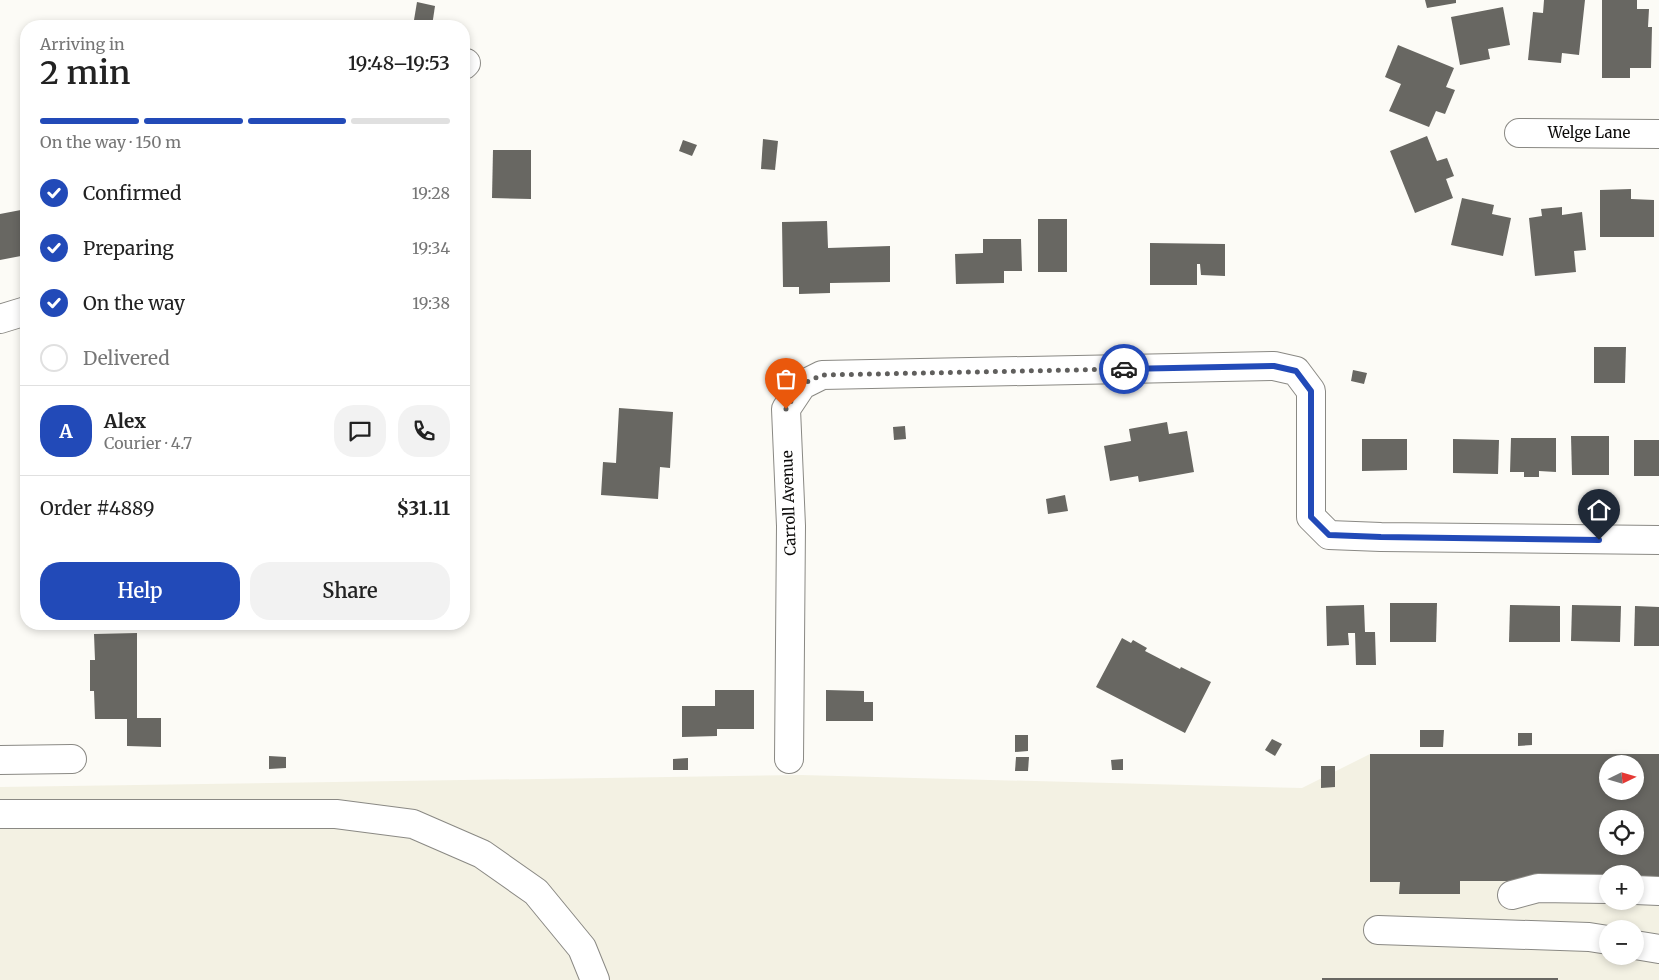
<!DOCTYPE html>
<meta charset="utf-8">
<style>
:root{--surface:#fff;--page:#f2f2f2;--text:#222;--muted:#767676;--line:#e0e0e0;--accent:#224ab8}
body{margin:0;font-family:Merriweather,serif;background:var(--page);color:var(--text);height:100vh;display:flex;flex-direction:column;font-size:19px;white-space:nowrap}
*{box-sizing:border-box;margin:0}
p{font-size:16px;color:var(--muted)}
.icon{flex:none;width:28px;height:28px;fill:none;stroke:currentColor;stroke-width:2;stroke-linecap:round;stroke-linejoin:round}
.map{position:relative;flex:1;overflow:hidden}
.details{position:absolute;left:20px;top:20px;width:450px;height:610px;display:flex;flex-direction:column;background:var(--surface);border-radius:20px;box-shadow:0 2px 8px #0003}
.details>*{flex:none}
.needle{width:32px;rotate:85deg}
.buttons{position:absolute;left:1599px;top:755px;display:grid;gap:10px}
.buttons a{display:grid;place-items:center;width:45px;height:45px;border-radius:50%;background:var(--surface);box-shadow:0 2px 8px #0003;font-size:25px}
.pin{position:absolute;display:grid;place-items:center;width:42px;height:42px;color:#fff;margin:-51px -21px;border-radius:50% 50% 50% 0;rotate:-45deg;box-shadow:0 0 5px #0007}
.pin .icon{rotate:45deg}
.courier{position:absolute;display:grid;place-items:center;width:50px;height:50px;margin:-25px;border:4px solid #224ab8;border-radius:50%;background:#fff;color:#222;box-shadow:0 1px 6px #0007}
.head em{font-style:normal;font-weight:600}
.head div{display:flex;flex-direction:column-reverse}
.head{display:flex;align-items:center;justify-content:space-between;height:85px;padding:0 20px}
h1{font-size:32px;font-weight:600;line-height:38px}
.bar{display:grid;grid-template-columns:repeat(4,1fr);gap:8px 5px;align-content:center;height:60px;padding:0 20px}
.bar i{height:6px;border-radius:4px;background:var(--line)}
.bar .on{background:var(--accent)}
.bar p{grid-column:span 4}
.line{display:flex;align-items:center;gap:12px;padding:0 20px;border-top:1px solid var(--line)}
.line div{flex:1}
.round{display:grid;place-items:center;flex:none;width:52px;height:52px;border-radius:20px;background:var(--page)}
ol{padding:0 20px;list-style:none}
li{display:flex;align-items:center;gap:15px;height:55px}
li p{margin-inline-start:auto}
li .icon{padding:5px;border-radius:50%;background:var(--accent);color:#fff;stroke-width:4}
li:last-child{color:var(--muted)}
li i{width:28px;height:28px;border:2px solid var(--line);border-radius:50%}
.action{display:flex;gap:10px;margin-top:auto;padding:10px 20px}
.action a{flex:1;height:58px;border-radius:20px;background:var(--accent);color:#fff;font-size:20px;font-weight:600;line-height:58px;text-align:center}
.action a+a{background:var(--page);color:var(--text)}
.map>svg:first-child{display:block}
.built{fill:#f3f1e3;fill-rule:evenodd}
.building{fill:#686762;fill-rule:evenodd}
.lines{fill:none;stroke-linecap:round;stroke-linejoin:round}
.minor-casing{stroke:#8a8984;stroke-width:30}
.minor{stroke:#fff;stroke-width:28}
.done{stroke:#605f5d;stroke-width:5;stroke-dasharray:0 9}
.route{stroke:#224ab8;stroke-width:6}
.labels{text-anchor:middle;stroke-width:4.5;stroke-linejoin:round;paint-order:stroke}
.street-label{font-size:15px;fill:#0c0b0a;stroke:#fff}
</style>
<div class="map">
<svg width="1659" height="980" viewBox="0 0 1659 980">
<rect width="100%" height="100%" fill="#fcfbf6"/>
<path class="built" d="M1370 754H1659V980H0V787L801 775 1302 788ZM1608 764H1635V791H1608ZM1608 819H1635V846H1608ZM1608 874H1635V901H1608ZM1608 929H1635V956H1608Z"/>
<g class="building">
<path d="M1425 0H1456V3L1427 8Z"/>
<path d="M1544 0H1585L1579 55 1562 53 1561 63 1528 60 1533 12 1543 13Z"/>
<path d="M1602 0H1637V9H1649L1648 27H1652L1651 68H1630V78H1602Z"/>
<path d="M417 2 435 6 432 26H413Z"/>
<path d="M1503 7 1510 45 1488 49 1490 59 1460 65 1451 17Z"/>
<path d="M1398 45 1454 68 1446 87 1455 90 1445 114 1436 111 1429 127 1389 111 1401 84 1385 77Z"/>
<path d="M1427 136 1437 161 1447 158 1454 176 1446 179 1453 198 1415 213 1390 151Z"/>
<path d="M763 139 778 141 775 170 761 169Z"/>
<path d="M683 140 697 145 692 156 679 151Z"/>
<path d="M493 150H531V199L492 198Z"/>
<path d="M1631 189V199L1654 200V237H1600V190Z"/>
<path d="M1462 198 1494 205 1492 214 1511 218 1503 256 1451 245Z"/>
<path d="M1562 207V215L1582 212 1586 250 1574 251 1576 272 1535 276 1529 218 1542 216 1541 209Z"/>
<path d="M26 209V255L0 260V214Z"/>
<rect x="1038" y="219" width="29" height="53"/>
<path d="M827 221 828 248 890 246V282L830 283V293L799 294V287H783L782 222Z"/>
<path d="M983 239H1021L1022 271H1004V283L956 284 955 254 983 253Z"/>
<path d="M1150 243 1225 244V276L1201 275 1200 264H1197V285H1150Z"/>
<path d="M1594 347H1626L1625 383H1594Z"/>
<path d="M1353 370 1367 373 1364 384 1351 381Z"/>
<path d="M619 408 673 412 670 468 660 467 658 499 601 495 603 462 616 463Z"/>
<path d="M1167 422 1169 434 1187 431 1194 472 1139 482 1138 476 1110 481 1104 446 1131 441 1129 429Z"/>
<path d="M905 426 906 439 894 440 893 427Z"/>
<path d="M1571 436H1609V475H1572Z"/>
<path d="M1511 438H1556V472L1539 471V477H1524V472H1510Z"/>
<path d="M1362 439H1407V470L1362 471Z"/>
<path d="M1453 439 1499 440 1498 474 1453 473Z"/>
<rect x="1634" y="440" width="25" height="36"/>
<path d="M1065 495 1068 511 1048 514 1046 499Z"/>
<path d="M1390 603H1437L1436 642H1390Z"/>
<path d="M1364 605 1365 632H1375L1376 665H1356L1355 633H1348L1349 645 1327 646 1326 606Z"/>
<path d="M1510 605 1560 606V642H1509Z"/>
<path d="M1572 605 1621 606 1620 642 1571 641Z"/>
<path d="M1635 606 1659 607V646H1634Z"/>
<path d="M137 633V718H161V747L127 746V719H95L94 691H90V660H95L94 634Z"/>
<path d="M1122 638 1131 643 1133 640 1147 648 1145 651 1180 669 1181 667 1211 682 1185 733 1096 687Z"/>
<path d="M715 690H754V729H717V736L682 737V706H715Z"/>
<path d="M826 690 864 691V702H873V721H826Z"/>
<path d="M1420 730H1444L1443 747H1420Z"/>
<path d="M1518 733H1532V745L1518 746Z"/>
<path d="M1015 735H1028V751L1015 752Z"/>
<path d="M1272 739 1282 744 1275 756 1265 750Z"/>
<path d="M1370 754H1659V881H1635V874H1608V881H1460V894H1399L1400 882H1370ZM1608 764H1635V791H1608ZM1608 819H1635V846H1608Z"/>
<path d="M269 756 286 757V768L269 769Z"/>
<path d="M1016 757H1029L1028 771H1015Z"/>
<path d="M688 758V770H673V759Z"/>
<path d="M1123 759V770H1112L1111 760Z"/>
<path d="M1321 766H1335V787L1321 788Z"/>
<rect x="1322" y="978" width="236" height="2"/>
</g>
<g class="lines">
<g class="minor-casing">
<g id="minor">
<path d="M464 65 466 63"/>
<path d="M1519 133 1659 134"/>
<path d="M0 319 26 311"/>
<path d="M789 759 791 526 786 409 802 385 822 375 1274 366 1296 371 1311 391V517L1329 535 1381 537 1659 540"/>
<path d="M0 760 72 759"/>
<path d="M0 814H336L413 824 482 854 536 892 582 948 595 980"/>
<path d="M1635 890 1659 891"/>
<path d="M1512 895 1538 888 1608 889"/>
<path d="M1378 930 1589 937 1608 940"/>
<path d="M1635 945 1659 949"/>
</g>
</g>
<use href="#minor" class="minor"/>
</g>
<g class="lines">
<path class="done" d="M786 409 802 384 822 375 1124 369"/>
<path class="route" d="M1124 369 1274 366 1296 371 1311 391V517L1329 535 1381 537 1599 540"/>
</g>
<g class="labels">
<g class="street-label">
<text x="1589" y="138">Welge Lane</text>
<text transform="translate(789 503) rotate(-92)" y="5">Carroll Avenue</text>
</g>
</g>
</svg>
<div class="buttons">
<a><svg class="needle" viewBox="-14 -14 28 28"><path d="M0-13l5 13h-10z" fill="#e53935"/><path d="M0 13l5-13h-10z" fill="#767676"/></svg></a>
<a><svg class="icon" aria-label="locate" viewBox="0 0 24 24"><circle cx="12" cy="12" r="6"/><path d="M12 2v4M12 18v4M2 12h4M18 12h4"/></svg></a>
<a>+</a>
<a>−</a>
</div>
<div class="pin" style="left:786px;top:409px;background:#ea580c"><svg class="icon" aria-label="bag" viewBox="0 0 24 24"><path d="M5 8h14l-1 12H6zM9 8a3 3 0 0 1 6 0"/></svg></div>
<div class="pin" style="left:1599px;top:540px;background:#1f2937"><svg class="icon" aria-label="home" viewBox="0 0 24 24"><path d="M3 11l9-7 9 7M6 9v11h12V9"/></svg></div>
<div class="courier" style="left:1124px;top:369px"><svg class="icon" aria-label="car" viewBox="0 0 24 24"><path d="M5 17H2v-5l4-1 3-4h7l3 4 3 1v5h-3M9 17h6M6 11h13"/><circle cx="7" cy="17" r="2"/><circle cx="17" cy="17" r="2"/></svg></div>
<section class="details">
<div class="head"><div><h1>2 min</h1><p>Arriving in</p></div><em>19:48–19:53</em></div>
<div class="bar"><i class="on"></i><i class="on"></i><i class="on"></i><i></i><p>On the way · 150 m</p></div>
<ol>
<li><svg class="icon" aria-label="check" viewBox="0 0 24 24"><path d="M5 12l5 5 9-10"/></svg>Confirmed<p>19:28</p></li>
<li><svg class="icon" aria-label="check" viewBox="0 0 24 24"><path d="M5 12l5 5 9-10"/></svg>Preparing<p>19:34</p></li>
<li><svg class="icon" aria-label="check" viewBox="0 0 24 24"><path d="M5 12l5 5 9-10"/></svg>On the way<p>19:38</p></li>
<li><i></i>Delivered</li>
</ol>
<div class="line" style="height:90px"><b class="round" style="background:var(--accent);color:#fff">A</b><div><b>Alex</b><p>Courier · 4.7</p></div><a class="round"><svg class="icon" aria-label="chat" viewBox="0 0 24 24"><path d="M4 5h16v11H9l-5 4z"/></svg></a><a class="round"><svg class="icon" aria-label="phone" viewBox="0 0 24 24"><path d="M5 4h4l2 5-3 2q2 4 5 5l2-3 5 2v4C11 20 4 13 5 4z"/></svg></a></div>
<div class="line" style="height:65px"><div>Order #4889</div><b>$31.11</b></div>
<div class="action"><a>Help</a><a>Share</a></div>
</section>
</div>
